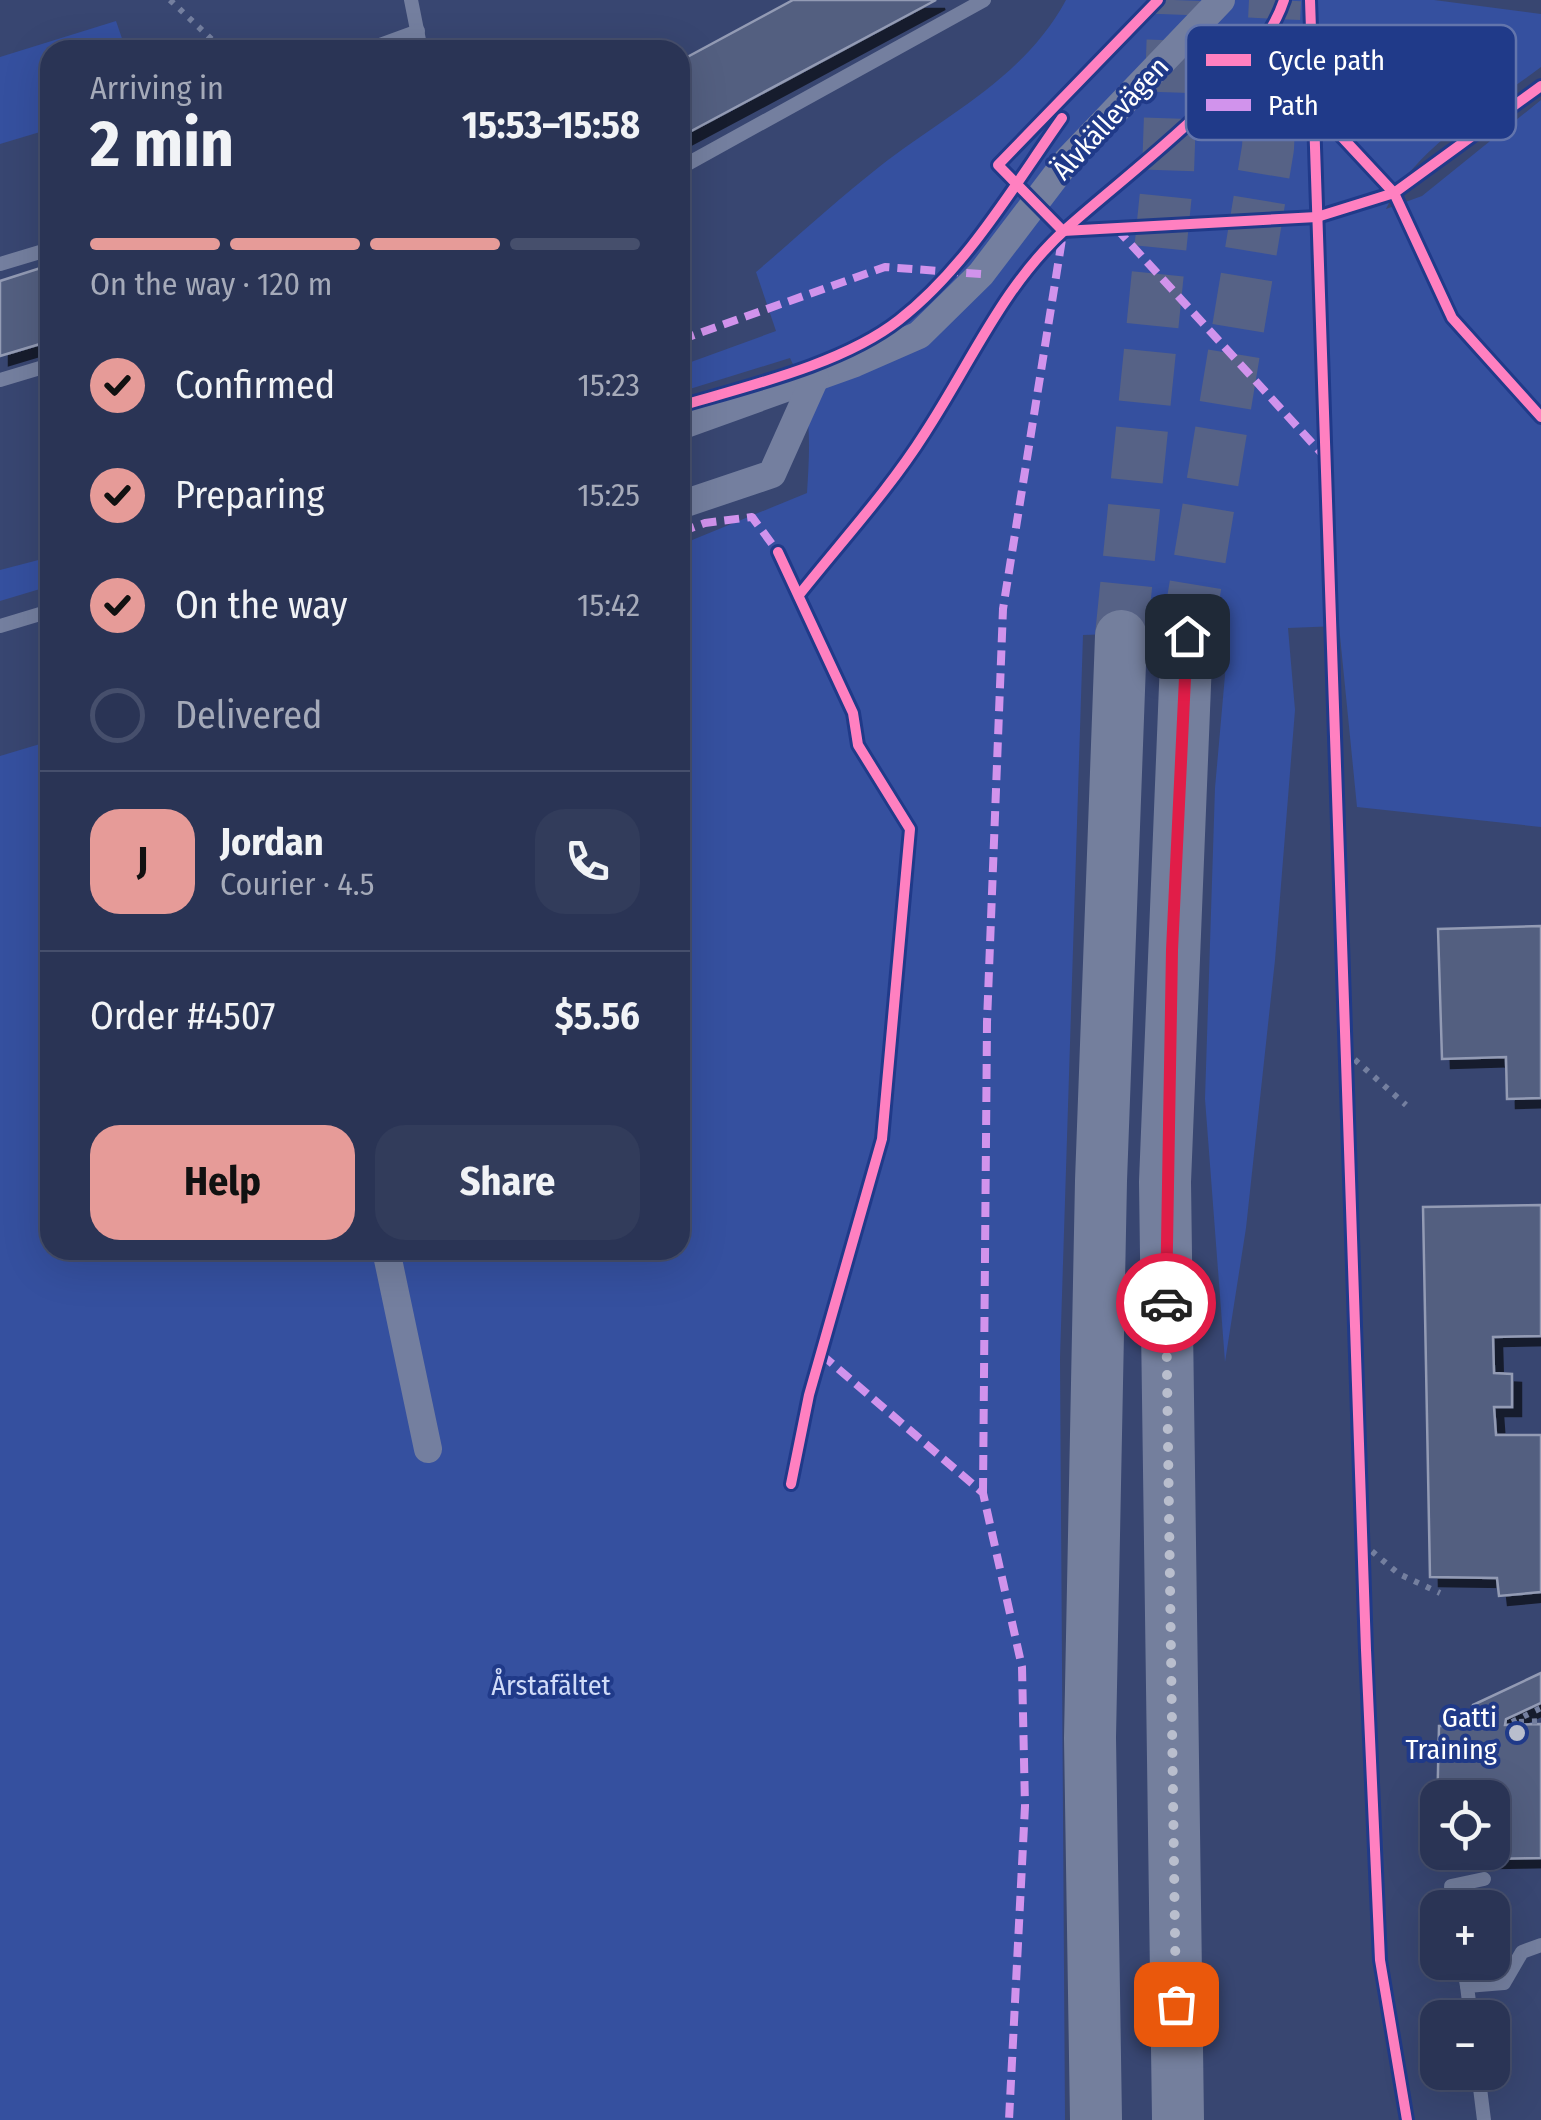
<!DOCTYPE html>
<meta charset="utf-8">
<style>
:root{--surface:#2a3455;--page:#323c5b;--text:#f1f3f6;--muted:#a5aab9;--line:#464f6c;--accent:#e69b98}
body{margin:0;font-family:"Fira Sans Condensed",sans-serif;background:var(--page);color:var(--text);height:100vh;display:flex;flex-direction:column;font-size:38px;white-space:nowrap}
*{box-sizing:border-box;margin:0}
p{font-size:32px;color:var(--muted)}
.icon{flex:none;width:55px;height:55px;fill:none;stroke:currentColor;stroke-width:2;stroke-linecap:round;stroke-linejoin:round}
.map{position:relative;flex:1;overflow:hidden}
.side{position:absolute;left:40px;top:40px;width:650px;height:1220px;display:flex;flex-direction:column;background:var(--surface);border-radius:30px;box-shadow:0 10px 40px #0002,0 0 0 2px var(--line)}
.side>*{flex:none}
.tools{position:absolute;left:1420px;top:1780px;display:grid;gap:20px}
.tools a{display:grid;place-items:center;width:90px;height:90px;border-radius:20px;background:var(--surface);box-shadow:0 10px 40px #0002,0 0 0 2px var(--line);font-size:50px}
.pin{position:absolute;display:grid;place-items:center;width:85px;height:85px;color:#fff;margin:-42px;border-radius:20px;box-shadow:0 5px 15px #0006}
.courier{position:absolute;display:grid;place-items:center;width:100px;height:100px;margin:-50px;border:8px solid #e11d48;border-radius:50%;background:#fff;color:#222;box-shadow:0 2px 12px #0007}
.head em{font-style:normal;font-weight:700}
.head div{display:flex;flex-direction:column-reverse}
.head{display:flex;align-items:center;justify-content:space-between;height:170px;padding:0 50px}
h1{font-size:65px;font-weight:700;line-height:75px}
.bar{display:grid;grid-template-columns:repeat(4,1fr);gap:15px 10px;align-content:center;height:120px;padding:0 50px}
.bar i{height:12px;border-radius:8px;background:var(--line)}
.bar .active{background:var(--accent)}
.bar p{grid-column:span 4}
.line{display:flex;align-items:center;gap:25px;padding:0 50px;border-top:2px solid var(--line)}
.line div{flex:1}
.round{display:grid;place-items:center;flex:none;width:105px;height:105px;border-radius:30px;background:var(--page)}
ol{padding:0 50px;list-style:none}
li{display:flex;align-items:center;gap:30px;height:110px}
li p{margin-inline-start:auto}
li .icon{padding:10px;border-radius:50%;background:var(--accent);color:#111;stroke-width:4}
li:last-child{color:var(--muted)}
li i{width:55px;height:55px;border:5px solid var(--line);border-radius:50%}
.cta{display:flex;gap:20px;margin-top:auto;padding:20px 50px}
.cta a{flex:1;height:115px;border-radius:30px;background:var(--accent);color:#111;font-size:40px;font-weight:700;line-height:115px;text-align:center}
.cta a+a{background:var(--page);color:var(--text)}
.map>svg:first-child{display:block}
.green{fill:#35509f}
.building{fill:#525e80;stroke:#939bb4;stroke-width:2.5;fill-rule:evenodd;filter:url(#shadow)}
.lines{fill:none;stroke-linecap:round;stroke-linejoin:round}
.motorway-tunnel{stroke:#566286;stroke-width:52;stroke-dasharray:52 26;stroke-linecap:butt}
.path{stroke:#747f9f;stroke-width:6;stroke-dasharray:5 8;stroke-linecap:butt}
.service{stroke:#747f9f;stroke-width:14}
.minor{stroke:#747f9f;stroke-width:28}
.motorway{stroke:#747f9d;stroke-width:52}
.quiet{stroke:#d193ec;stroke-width:8;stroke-dasharray:15 8;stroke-linecap:butt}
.cycleway-casing{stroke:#203a89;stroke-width:16}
.cycleway{stroke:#ff80c0;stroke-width:10}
.done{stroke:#b9becd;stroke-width:10;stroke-dasharray:0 18}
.route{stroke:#e11d48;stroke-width:12}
.poi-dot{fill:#b9becd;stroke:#203a89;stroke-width:4}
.labels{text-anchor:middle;stroke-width:8;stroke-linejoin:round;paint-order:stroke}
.street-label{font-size:28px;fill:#fff;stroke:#203a89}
.park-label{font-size:28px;fill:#d0dbf8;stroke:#203a89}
.poi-label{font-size:28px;fill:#fff;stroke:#203a89;text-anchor:end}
.key{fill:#203a89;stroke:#6375ac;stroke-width:2.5}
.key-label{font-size:28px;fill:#fff}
</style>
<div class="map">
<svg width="1541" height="2120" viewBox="0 0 1541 2120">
<defs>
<filter id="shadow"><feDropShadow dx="9" dy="9" stdDeviation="0" flood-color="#0009"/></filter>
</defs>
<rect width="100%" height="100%" fill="#384671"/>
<g class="green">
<path d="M1066 0H1434L1541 14V67C1486 109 1416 146 1386 209L1422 196 1541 100V827L1357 807 1339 626 1288 628 1295 710 1275 960 1246 1228 1225 1362 1205 1099 1215 788 1229 630 1083 635 1060 1358 1065 2120H0V756L50 741V1250H680V545L807 493C810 444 813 402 790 358L680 392V366L776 331 756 272C797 237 837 200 879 167 946 115 1024 78 1066 0Z"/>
<path d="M116 21 126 50H50V129L0 144V57Z"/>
<path d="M50 557V586L0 601V570Z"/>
</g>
<g class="building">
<path d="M793 0H936L680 137V61Z"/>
<path d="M50 265V341L0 356V281Z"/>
<path d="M1541 926V1098L1507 1099 1506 1057 1442 1059 1438 929Z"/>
<path d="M1541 1205V1336L1493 1337 1494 1373 1512 1374V1407H1494L1496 1435H1541V1592L1499 1596 1497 1578 1430 1577 1423 1207Z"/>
<path d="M1541 1673V1703L1506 1719 1505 1725 1541 1724V1858L1436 1860 1439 1726 1466 1725 1473 1705ZM1438 1798H1492V1852H1438Z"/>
</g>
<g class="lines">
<g class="motorway-tunnel">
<path d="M1121 636 1168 173 1174 0"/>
<path d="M1187 636 1268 148 1275 0"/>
</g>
<g class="path">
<path d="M170 0 223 50"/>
<path d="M1345 1051 1406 1105"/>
<path d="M1362 1543 1399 1574 1440 1593"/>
<path d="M1512 1722 1541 1708"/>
<path d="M1519 1722 1541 1721"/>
</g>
<g class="service">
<path d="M411 0 421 50"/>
<path d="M366 50 418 31"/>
<path d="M680 168 984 0"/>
<path d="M0 264 50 249"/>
<path d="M0 380 50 365"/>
<path d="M0 626 50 611"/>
<path d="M1454 1908 1451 1886 1484 1879"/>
<path d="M1463 1962 1467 1986"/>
<path d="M1471 2018 1467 1986 1504 1983 1522 1952 1541 1945"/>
<path d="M1478 2072 1484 2120"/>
</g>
<g class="minor">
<path d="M680 426 855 363 919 335 981 274 1067 161 1221 0"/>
<path d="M680 505 772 474 815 378"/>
<path d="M386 1250 428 1449"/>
</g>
<g class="motorway">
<path d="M1096 2120 1090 1738 1101 1181 1121 636"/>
<path d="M1178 2120 1165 1182 1187 636"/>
</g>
<g class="quiet">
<path d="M1116 228 1324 456"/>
<path d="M680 340 885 267 981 274"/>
<path d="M680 532 705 523 752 517 778 552"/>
<path d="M821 1354 983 1493 1022 1667 1025 1806 1009 2120"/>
<path d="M983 1493 987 1022 1003 609 1063 233"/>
</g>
<g class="cycleway-casing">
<g id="cycleway">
<path d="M1158 0 998 165 1063 231 1317 217 1394 193 1541 86"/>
<path d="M1310 0 1366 1650 1380 1960 1407 2120"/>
<path d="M1314 107 1394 193 1452 318 1541 417"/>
<path d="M680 406C748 386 843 364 899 320 967 267 1013 187 1062 118"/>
<path d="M778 552 853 713 858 745 910 829 882 1139 809 1395 791 1484"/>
<path d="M799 595C841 542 889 490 925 433 971 363 1003 285 1067 228 1130 171 1258 80 1284 0"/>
</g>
</g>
<use href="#cycleway" class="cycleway"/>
</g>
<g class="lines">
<path class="done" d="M1166 1303 1176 2004"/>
<path class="route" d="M1166 1303 1172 950 1187 636"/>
</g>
<circle class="poi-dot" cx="1517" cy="1733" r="10"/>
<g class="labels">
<g class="street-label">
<text transform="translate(1110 118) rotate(-47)" y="10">Älvkällevägen</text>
</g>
<g class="park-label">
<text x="551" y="1695">Årstafältet</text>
</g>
<g class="poi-label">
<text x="1497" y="1727">Gatti<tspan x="1497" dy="32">Training</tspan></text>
</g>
</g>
<rect x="1186" y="25" width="330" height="115" rx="15" class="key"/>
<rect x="1206" y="54" width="45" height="12" fill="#ff80c0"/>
<rect x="1206" y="99" width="45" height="12" fill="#d193ec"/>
<g class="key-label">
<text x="1268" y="70">Cycle path</text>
<text x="1268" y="115">Path</text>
</g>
</svg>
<div class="tools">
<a><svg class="icon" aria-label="locate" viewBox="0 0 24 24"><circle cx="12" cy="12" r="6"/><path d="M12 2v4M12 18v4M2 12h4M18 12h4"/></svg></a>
<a>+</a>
<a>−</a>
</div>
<div class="pin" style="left:1176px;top:2004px;background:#ea580c"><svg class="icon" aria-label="bag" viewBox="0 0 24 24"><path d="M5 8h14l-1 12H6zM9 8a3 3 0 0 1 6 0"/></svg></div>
<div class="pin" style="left:1187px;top:636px;background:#1f2937"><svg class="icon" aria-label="home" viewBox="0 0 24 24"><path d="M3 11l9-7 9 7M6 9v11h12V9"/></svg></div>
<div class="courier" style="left:1166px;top:1303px"><svg class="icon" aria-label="car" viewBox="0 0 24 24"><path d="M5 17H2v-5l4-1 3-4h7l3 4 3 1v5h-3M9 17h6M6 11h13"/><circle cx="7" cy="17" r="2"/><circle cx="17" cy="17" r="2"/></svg></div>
<section class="side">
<div class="head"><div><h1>2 min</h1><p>Arriving in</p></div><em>15:53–15:58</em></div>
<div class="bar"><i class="active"></i><i class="active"></i><i class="active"></i><i></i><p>On the way · 120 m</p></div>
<ol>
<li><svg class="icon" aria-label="check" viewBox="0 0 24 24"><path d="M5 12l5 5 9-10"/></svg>Confirmed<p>15:23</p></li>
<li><svg class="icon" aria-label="check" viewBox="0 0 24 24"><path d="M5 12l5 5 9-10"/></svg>Preparing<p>15:25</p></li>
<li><svg class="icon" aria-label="check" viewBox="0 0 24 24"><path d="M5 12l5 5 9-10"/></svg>On the way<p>15:42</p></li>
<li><i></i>Delivered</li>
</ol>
<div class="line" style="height:180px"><b class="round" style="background:var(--accent);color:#111">J</b><div><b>Jordan</b><p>Courier · 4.5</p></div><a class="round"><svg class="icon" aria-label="phone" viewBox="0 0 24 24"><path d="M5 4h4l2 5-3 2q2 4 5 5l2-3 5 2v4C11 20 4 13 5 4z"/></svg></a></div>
<div class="line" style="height:130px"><div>Order #4507</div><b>$5.56</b></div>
<div class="cta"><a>Help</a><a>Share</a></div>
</section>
</div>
